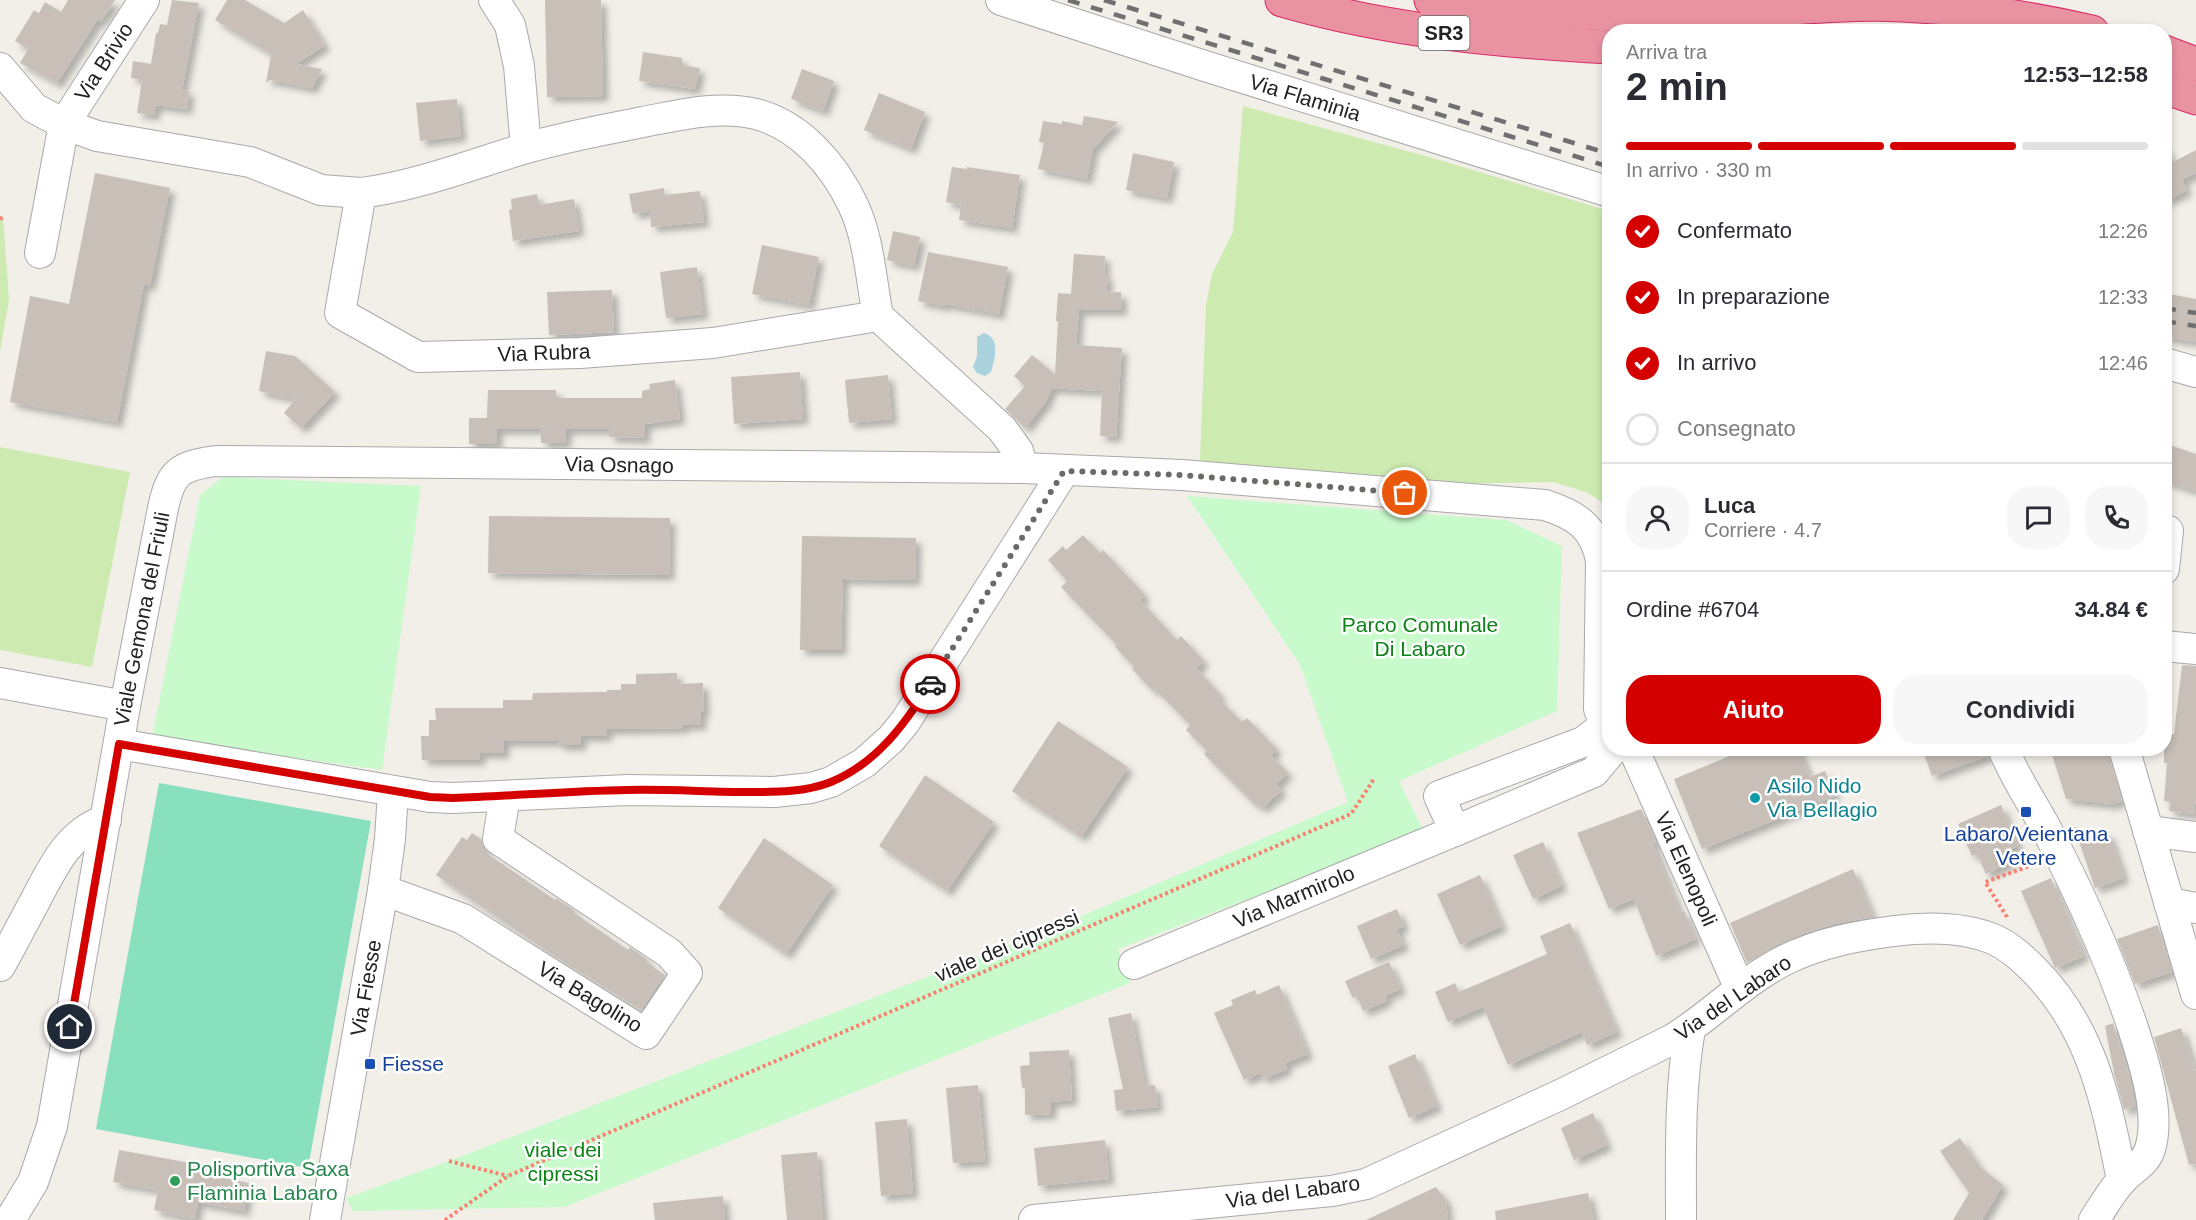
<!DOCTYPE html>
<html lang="it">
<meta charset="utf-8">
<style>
:root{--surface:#fff;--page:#f7f7f7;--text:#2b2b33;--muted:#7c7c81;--line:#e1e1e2;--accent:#d40000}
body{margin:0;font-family:Helvetica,sans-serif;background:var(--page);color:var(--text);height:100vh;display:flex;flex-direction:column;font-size:22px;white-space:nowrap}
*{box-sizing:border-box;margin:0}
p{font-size:20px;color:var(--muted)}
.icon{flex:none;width:33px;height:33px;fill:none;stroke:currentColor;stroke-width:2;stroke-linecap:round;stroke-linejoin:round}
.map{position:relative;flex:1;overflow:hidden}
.details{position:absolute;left:1602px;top:24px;width:570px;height:732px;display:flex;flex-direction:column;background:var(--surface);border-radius:24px;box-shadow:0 3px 9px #0003}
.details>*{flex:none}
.pin{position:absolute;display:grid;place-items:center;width:51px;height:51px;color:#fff;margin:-26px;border:3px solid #fff;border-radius:50%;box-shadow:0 2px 6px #0007}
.courier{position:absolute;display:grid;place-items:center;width:60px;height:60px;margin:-30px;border:4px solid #d40000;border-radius:50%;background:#fff;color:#222;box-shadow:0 2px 8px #0007}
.overview em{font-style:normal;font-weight:700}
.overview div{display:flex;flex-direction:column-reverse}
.overview{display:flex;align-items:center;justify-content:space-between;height:102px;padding:0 24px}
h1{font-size:39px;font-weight:700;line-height:45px}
.bar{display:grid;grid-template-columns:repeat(4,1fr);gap:9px 6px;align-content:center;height:72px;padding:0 24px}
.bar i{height:8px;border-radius:4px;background:var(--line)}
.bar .on{background:var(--accent)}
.bar p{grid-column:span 4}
.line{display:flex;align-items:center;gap:15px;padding:0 24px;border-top:2px solid var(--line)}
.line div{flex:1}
.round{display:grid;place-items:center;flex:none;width:63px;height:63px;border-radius:24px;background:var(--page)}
ol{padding:0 24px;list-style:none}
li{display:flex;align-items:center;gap:18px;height:66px}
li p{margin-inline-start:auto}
li .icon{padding:6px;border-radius:50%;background:var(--accent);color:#fff;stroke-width:4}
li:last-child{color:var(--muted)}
li i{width:33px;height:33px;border:3px solid var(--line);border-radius:50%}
.cta{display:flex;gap:12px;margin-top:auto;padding:12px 24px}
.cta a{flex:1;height:69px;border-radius:24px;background:var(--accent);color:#fff;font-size:24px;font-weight:700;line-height:69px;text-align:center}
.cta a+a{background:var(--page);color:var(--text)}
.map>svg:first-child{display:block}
.grass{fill:#cdebb0}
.park{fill:#c8facc}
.pitch{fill:#88e0be}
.water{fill:#aad3df}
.building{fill:#c7bfb8;filter:url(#shadow)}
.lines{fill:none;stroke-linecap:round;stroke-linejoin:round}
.minor-casing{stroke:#a9a9a9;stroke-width:32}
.highway-casing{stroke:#dc2a67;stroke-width:35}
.path{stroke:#fa8072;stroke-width:4;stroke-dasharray:3 3;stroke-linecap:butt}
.minor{stroke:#fff;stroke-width:30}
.highway{stroke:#e892a2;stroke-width:33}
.rail{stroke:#707070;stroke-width:4.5;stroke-dasharray:12 12;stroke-linecap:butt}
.done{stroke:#6b6a68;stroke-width:6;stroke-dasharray:0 10.8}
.route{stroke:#d40000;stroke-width:8}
.culture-dot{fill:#0f9aa8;stroke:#fff;stroke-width:2}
.transit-dot{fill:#1a4fb4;stroke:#fff;stroke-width:2}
.leisure-dot{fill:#2e9e5b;stroke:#fff;stroke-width:2}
.labels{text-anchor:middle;stroke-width:5;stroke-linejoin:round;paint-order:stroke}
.shield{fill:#fff;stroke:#646464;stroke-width:1.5}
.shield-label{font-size:20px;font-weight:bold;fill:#222}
.street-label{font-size:21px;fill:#222;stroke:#fff}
.park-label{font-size:21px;fill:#0c8416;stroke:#fff}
.culture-label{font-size:21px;fill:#0d838f;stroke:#fff;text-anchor:start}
.transit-label{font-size:21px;fill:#164399;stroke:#fff}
.leisure-label{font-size:21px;fill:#27864d;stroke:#fff;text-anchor:start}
</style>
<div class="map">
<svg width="2196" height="1220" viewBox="0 0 2196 1220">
<defs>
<filter id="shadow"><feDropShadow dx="5.5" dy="5.5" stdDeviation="3" flood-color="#0004"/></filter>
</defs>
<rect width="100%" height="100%" fill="#f2efe9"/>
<g class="grass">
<path d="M1243 106 1436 159 1609 211V512L1599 500 1586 492 1553 482 1456 484 1204 467 1200 459 1206 305 1212 274 1233 232Z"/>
<path d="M3 217 9 300 0 352V219Z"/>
<path d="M0 447 130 472 92 667 0 650Z"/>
</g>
<g class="park">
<path d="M223 477 421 486 382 770 152 738 200 495Z"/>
<path d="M1187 496 1506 520 1562 546 1557 711 1399 781 1424 832 1118 949 1130 983 564 1207 353 1211 346 1198 449 1161 1049 930 1348 802 1300 665Z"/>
</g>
<path class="pitch" d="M159 783 371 821 308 1168 96 1129Z"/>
<path class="water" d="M984 333C1001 338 995 359 991 372L985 376 977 373 973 367 977 356V337Z"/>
<g class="building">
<path d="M68 0H115L101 21 98 19 57 83 20 63 28 49 15 41 34 10 39 13 45 2 61 12Z"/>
<path d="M172 0 199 3 182 90 189 91 187 109 156 105 154 115 137 113 142 80 131 78 133 61 151 64 156 33H158L160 24 167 25Z"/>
<path d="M227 0H245L284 23 303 10 325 45 296 64 322 69 312 88 270 80 266 83 271 54 215 20Z"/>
<path d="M545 0H601L603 96 547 97Z"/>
<path d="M643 52 682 58V65L700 68 695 89 639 81Z"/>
<path d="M802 69 834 81 823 111 791 99Z"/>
<path d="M879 93 925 112 911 149 864 130Z"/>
<path d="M457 99 461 136 420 141 416 103Z"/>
<path d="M1084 116 1118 122 1093 149 1087 179 1038 169 1044 143 1039 142 1043 121 1062 124V121L1082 125Z"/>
<path d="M2164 144 2173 162 2196 150V173L2182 180 2187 190 2164 202Z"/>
<path d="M1133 153 1174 162 1167 198 1126 190Z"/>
<path d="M952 167 967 169V167L1020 175 1012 228 959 220 961 205 946 202Z"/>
<path d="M95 173 170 188 150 286 144 284 117 422 10 402 30 296 69 304Z"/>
<path d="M664 188 665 195 700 191 704 222 651 227 650 211 633 214 629 194Z"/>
<path d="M537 194 539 205 574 199 579 231 513 241 509 210 512 209 511 199Z"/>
<path d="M893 231 920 237 914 266 887 260Z"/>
<path d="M762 245 819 257 809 305 752 294Z"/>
<path d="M928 252 1008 267 999 314 945 304V306L918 301Z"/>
<path d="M1074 254 1105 256 1104 275H1108L1106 293 1121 292 1122 310H1079L1076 345 1122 348 1116 437 1100 436 1102 391 1052 388 1046 402 1025 428 1005 409 1025 386 1014 376 1032 355 1055 374 1058 322 1056 321 1058 293 1071 294Z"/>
<path d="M697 267 703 314 666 318 660 272Z"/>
<path d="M612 290 614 332 549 335 547 292Z"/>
<path d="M2164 293 2196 299V342L2164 337Z"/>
<path d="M266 351 295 356 335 392 301 428 284 413 295 399 259 391Z"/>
<path d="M800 372 803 419 734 424 731 377Z"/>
<path d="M888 375 892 419 849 423 845 380Z"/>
<path d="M675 380 680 419 645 424V438L609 437V429H566V443H541V429H497V444H469V418H487L488 390H556V398H642V391L650 389 649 384Z"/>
<path d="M2164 443 2196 454V491L2164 481Z"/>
<path d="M489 516 670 518 669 575 488 573Z"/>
<path d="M1083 535 1100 553 1103 550 1145 595 1140 600 1177 640 1181 636 1204 661 1196 668 1221 695 1218 698 1242 722 1247 718 1277 749 1271 755 1288 773 1276 784 1282 790 1262 808 1257 803 1255 805 1204 754 1207 751 1186 730 1190 725 1155 689 1153 691 1132 669 1134 667 1115 647 1117 645 1061 587 1067 581 1048 560 1063 546 1066 550Z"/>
<path d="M802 536 916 538 915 580 843 579 841 650H800Z"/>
<path d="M2182 665 2196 666V796L2194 814 2169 811 2170 802 2164 801 2167 763H2164V733L2174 734Z"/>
<path d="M677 673V684L703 683 704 712H701V725H683V728L607 729V736H581V745H559L558 741H504V753H480V760H422L421 736H429V720H436L435 708H503V700H532L533 693 607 692V690H621V684H636V674Z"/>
<path d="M1058 721 1128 767 1081 837 1012 791Z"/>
<path d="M1749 748H1798L1810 777 1825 771 1835 796 1702 849 1674 779Z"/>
<path d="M1922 748H1986L1988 756 1932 776Z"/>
<path d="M2050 748H2107L2122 801 2112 804 2066 799Z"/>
<path d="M925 775 994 822 947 891 879 846Z"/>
<path d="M2001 805 2018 846 2008 850 2014 861 1986 874 1977 854 1972 856 1958 824Z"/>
<path d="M1641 809 1656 842 1653 843 1680 913 1684 911 1696 939 1656 956 1634 899 1609 909 1577 833Z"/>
<path d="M2074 827 2109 834 2124 878 2095 888Z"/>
<path d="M472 833 481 839 483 846 489 855 555 900 556 898 575 911 574 913 628 950 630 947 648 960 646 962 665 975 641 1010 551 954 436 875 462 837 467 840Z"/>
<path d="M764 838 833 885 786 954 718 908Z"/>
<path d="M1543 842 1562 886 1533 899 1513 855Z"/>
<path d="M1853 869 1873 917 1834 924 1805 933 1777 945 1747 963 1730 923Z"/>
<path d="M1480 875 1502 926 1460 945 1437 894Z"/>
<path d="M2051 878 2084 956 2055 968 2021 891Z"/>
<path d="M1397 909 1404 926 1397 929 1404 945 1371 959 1357 926Z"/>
<path d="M1570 923 1617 1032 1587 1045 1582 1032 1508 1065 1483 1007 1448 1022 1435 992 1455 983 1459 992 1547 954 1540 936Z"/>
<path d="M2158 925 2172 972 2135 984 2117 939Z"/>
<path d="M1389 962 1401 989 1385 996 1387 1001 1363 1011 1357 996 1353 998 1345 981Z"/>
<path d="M1279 985 1308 1054 1285 1063 1287 1069 1263 1079 1261 1073 1244 1080 1214 1013 1233 1005 1231 1000 1255 990 1257 995Z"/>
<path d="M1131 1013 1145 1086 1155 1085 1158 1107 1116 1111 1114 1090 1123 1089 1108 1018Z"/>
<path d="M2113 1023 2129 1076 2135 1106 2124 1110 2114 1073 2105 1026Z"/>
<path d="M2181 1028 2196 1072V1164L2189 1165 2154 1037Z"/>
<path d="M1069 1050 1072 1100 1051 1102V1114L1025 1115V1088H1022L1020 1066 1030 1065 1029 1052Z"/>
<path d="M1415 1054 1437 1106 1409 1118 1388 1066Z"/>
<path d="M978 1085 985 1161 953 1163 946 1088Z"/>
<path d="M1593 1113 1607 1145 1574 1160 1561 1128Z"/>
<path d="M907 1119 913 1193 881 1196 875 1122Z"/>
<path d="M1960 1138 1980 1167 2003 1185 1982 1220H1953L1969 1193 1940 1151Z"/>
<path d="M1105 1140 1109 1179 1038 1186 1034 1148Z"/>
<path d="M119 1150 201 1165 200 1173 249 1183 244 1211 198 1202 195 1219 154 1210 158 1190 113 1182Z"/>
<path d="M817 1152 823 1220H787L781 1155Z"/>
<path d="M1436 1187 1446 1200 1448 1220H1366Z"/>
<path d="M1588 1193 1594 1220H1496L1495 1211Z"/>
<path d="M723 1196 725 1220H655L653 1203Z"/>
</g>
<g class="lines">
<g class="minor-casing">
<g id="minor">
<path d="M494 0 510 25 519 66 526 148"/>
<path d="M1001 0 1208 67 1610 192"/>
<path d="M0 68 34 108 64 124 97 136 250 162 321 190 361 193"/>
<path d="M40 253 64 124 144 0"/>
<path d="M878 316C871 280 869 238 853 205 834 165 801 126 756 114 719 105 680 115 643 122 603 130 563 137 523 149 470 165 416 186 361 193L340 313 418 357 580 353 713 343 878 316 1002 429 1018 451 1023 468"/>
<path d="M2164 363 2196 372"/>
<path d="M2164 569 2168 531"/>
<path d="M2164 646 2196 649"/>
<path d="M0 683 125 706"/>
<path d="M1608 723 1583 742 1439 796 1455 831 1594 772 1614 748"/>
<path d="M119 744 430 797 453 798 628 790 774 792 811 788 831 782 864 763 891 739 905 722 1064 471"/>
<path d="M1633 748 1740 989"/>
<path d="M2003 748C2016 781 2037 809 2052 840 2084 902 2111 963 2133 1028 2144 1062 2161 1114 2150 1149 2146 1163 2132 1169 2123 1179 2112 1190 2103 1207 2094 1220"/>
<path d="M2124 748 2196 994"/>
<path d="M2148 831 2196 837"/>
<path d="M383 890 463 919 646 1034 687 973 669 953 498 839 505 796"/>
<path d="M2169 903 2196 908"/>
<path d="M1134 964 1455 831"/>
<path d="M0 966C12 945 23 923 35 901 52 869 68 832 106 820"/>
<path d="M10 1220 33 1182 52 1126 125 706 163 508C171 472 179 466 216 461L1023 468 1182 475 1545 505C1576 515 1595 527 1601 561L1599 709 1602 716 1610 725"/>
<path d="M325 1220 383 890 390 839 393 792"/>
<path d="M1034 1220 1332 1191 1366 1184 1560 1095 1673 1039C1712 1015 1743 981 1785 960 1819 943 1856 936 1894 931 1926 927 1963 927 1993 939 2011 947 2023 959 2036 972 2092 1029 2107 1104 2122 1180"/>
<path d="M1681 1220C1681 1156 1679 1092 1690 1029"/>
</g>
</g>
<g class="highway-casing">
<g id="highway">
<path d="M1282 0C1388 31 1499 41 1610 47"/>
<path d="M1431 0C1524 12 1618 17 1712 13 1776 10 1840 2 1903 5 1967 8 2030 18 2092 32"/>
<path d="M2164 52 2196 64"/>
<path d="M2164 87 2196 98"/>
</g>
</g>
<g class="path">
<path d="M0 219 3 217"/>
<path d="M2007 917 1985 882 2035 864"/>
<path d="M449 1161 508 1176"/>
<path d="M445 1220 508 1176 1351 814 1374 779"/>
</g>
<use href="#minor" class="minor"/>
<use href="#highway" class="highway"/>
<g class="rail">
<path d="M1068 0 1610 167"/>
<path d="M1104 0 1610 154"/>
<path d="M2164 308 2196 313"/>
<path d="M2164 321 2196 326"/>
</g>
</g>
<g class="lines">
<path class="done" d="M930 684 1064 471 1182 475 1405 493"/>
<path class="route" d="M70 1027 119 744 430 797 453 798C511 796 569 791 627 790 668 789 709 792 750 792 777 792 806 792 831 782 877 763 905 724 930 684"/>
</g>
<circle class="culture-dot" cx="1755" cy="798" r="6"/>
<g class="transit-dot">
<rect x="2020" y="806" width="12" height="12" rx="3"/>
<rect x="364" y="1058" width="12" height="12" rx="3"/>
</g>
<circle class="leisure-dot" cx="175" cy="1181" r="6"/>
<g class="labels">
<rect class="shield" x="1418.5" y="16" width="51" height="34" rx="4.5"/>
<g class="shield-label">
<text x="1444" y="40">SR3</text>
</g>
<g class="street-label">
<text transform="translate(104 62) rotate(-57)" y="7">Via Brivio</text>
<text transform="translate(1305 98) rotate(17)" y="7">Via Flaminia</text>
<text transform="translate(544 353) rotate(-2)" y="7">Via Rubra</text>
<text transform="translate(619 465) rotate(1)" y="7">Via Osnago</text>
<text transform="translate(142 619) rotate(-79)" y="7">Viale Gemona del Friuli</text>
<text transform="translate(1686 869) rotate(66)" y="7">Via Elenopoli</text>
<text transform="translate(1294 897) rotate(-23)" y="7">Via Marmirolo</text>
<text transform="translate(1007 946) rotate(-23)" y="7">viale dei cipressi</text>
<text transform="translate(366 988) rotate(-80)" y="7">Via Fiesse</text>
<text transform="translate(590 997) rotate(31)" y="7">Via Bagolino</text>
<text transform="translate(1733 998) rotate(-34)" y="7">Via del Labaro</text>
<text transform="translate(1293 1192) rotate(-8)" y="7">Via del Labaro</text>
</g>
<g class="park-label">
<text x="1420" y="632">Parco Comunale<tspan x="1420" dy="24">Di Labaro</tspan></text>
<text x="563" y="1157">viale dei<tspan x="563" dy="24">cipressi</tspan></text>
</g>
<g class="culture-label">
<text x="1767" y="793">Asilo Nido<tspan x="1767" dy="24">Via Bellagio</tspan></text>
</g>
<g class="transit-label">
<text x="2026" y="841">Labaro/Veientana<tspan x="2026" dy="24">Vetere</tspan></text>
<text x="382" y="1071" text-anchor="start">Fiesse</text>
</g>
<g class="leisure-label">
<text x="187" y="1176">Polisportiva Saxa<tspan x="187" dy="24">Flaminia Labaro</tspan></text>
</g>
</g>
</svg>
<div class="pin" style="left:1405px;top:493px;background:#ea580c"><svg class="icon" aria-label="bag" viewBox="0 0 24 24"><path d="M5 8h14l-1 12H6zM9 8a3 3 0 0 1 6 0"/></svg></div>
<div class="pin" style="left:70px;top:1027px;background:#1f2937"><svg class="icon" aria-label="home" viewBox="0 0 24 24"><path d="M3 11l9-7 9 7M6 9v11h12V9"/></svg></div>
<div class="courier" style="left:930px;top:684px"><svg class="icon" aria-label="car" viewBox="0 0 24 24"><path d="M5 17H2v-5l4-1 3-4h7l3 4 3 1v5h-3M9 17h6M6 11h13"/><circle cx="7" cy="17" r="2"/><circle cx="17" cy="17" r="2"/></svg></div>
<section class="details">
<div class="overview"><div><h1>2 min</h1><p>Arriva tra</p></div><em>12:53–12:58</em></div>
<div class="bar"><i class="on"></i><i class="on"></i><i class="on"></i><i></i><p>In arrivo · 330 m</p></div>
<ol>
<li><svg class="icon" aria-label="check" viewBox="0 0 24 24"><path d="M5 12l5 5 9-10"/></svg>Confermato<p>12:26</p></li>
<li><svg class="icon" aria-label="check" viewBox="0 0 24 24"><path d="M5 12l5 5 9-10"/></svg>In preparazione<p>12:33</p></li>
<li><svg class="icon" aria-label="check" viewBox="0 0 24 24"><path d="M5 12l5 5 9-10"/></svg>In arrivo<p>12:46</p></li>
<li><i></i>Consegnato</li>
</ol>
<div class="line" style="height:108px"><a class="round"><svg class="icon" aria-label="person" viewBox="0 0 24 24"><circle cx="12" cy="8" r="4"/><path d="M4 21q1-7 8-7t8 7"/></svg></a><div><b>Luca</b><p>Corriere · 4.7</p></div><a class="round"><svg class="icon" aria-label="chat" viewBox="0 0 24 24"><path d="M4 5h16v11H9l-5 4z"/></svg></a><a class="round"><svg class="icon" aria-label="phone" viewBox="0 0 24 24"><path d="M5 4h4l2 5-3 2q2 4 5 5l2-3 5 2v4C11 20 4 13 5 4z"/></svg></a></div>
<div class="line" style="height:78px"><div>Ordine #6704</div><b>34.84 €</b></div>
<div class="cta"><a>Aiuto</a><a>Condividi</a></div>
</section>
</div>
